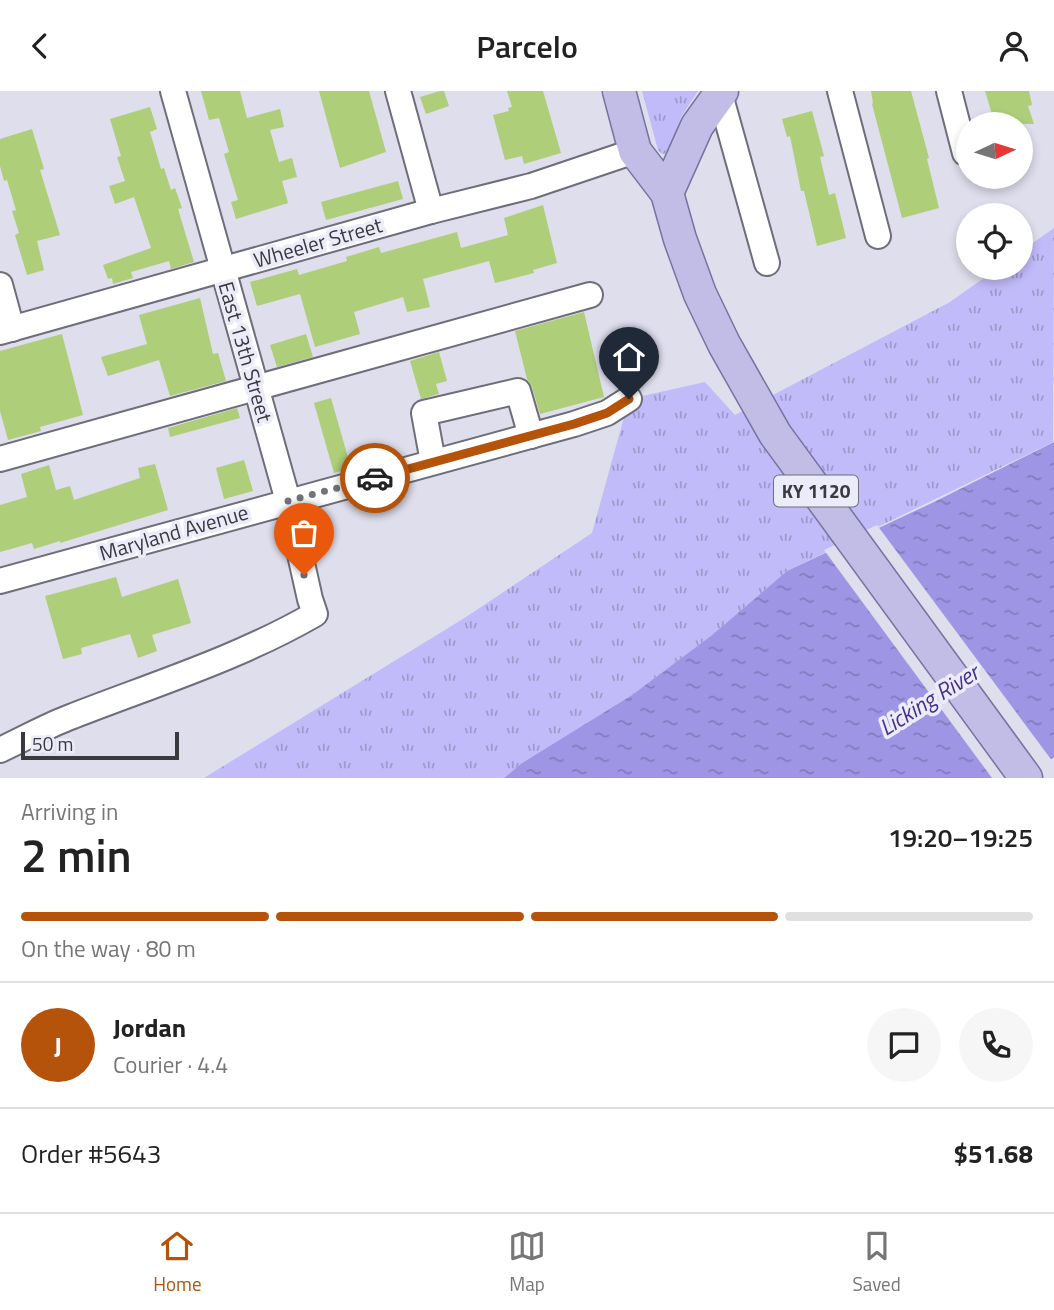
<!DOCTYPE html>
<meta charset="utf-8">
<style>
:root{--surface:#fff;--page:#f6f6f6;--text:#222;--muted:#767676;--line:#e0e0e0;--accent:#b45309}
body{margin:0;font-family:"Titillium Web",sans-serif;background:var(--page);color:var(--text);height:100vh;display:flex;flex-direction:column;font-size:26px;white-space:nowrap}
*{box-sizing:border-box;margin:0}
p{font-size:23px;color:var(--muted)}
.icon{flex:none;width:38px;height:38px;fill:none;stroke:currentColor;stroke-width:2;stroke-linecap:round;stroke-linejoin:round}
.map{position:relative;height:687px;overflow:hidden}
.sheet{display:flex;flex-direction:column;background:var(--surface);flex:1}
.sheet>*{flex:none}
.needle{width:46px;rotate:86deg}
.fabs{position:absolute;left:956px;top:21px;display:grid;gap:14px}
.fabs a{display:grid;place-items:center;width:77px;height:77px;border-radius:50%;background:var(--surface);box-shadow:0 4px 10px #0003;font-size:35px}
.scale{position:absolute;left:21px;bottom:18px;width:158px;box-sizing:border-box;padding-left:7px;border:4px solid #39393f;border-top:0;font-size:19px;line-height:24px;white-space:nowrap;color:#39393f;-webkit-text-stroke:5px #ecebf9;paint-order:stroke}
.pin{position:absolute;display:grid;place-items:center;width:60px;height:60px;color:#fff;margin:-72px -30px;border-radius:50% 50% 50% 0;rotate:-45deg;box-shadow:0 0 7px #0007}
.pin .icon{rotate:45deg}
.courier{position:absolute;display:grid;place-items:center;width:70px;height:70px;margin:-35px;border:5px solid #b45309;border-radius:50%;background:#fff;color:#222;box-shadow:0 2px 9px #0007}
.headline em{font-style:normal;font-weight:600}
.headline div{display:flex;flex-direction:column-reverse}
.headline{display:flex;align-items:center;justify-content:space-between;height:119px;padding:0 21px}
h1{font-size:46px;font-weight:600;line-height:52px}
.bar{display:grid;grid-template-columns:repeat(4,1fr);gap:10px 7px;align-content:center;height:84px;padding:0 21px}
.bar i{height:9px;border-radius:5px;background:var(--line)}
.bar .active{background:var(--accent)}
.bar p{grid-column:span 4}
.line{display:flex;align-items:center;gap:18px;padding:0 21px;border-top:2px solid var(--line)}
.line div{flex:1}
.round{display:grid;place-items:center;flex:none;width:74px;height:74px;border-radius:37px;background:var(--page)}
header{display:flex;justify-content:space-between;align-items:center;height:91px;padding:0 21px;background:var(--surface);font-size:32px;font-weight:600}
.dock{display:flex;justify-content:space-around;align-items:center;height:98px;border-top:2px solid var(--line);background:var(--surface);font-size:19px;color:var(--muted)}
.dock a{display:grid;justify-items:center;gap:4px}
.dock .active{color:var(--accent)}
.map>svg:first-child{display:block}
.grass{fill:url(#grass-tufts)}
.water{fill:url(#water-ripples)}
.pier{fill:#dedeec}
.building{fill:#aece7a}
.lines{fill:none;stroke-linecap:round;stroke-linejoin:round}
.minor-casing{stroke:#6e6d7a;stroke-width:28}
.major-casing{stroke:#7772a1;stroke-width:35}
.minor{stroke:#fff;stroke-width:24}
.major{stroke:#c1bde6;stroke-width:32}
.done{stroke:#73737c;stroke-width:7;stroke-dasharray:0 12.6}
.route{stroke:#b45309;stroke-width:9}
.labels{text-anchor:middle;stroke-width:7;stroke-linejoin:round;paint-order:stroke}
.shield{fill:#ecebf9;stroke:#6f6e77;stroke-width:2}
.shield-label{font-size:19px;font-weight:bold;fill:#39393f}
.street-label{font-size:21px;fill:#39393f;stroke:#ecebf9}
.water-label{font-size:23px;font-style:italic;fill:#46308c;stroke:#ecebf9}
</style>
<header><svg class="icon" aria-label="back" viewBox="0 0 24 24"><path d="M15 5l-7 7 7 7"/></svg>Parcelo<svg class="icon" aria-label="person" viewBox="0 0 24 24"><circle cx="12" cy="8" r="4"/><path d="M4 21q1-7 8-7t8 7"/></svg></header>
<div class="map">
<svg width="1054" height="687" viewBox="0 0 1054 687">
<defs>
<pattern id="grass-tufts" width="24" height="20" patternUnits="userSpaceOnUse" patternTransform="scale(1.75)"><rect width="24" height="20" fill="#c1bbf9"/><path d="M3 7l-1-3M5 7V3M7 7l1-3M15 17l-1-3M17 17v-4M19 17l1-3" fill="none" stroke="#9e99cb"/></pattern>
<pattern id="water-ripples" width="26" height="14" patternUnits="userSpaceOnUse" patternTransform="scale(1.75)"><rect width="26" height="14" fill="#9f95e5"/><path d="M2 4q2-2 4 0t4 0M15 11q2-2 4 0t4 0" fill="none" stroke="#837bbb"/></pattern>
</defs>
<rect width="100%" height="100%" fill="#dedeec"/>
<g class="grass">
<path d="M642 0H698L681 26 670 62 662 63 658 59Z"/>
<path d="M1054 137 1053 351 787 480 712 544 632 604 522 672 504 687H204L466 526 592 442 629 308 705 291 735 324 950 211 998 177H1020V161Z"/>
</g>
<path class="water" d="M1054 351V666L1024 687H504L522 672 632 604 712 544 787 480 934 411Z"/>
<path class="pier" d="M877 434 1053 671 1030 687H992L824 459Z"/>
<g class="building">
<path d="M201 0H240L247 27 280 18 284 36 270 39 279 71 292 67 297 86 282 90 288 112 236 128 231 111 238 109 224 63 229 61 219 27 209 29Z"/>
<path d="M319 0H369L386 61 340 77Z"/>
<path d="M440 0H444L449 15 426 23 420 6Z"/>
<path d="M507 0H543L561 62 524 73 522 65 505 69 493 24 509 20 508 17 512 16Z"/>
<path d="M871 0H911L929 67 927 68 939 117 902 127 872 13 873 12Z"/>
<path d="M985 0H1029L1032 14 1028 15 1034 33H995Z"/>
<path d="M150 16 157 38 150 41 161 78 164 77 171 99 175 97 182 117 178 118 194 171 171 178 169 170 131 181 133 187 113 193 112 187 108 188 103 174 151 157 134 106 115 113 109 95 125 90 117 66 121 65 110 28Z"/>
<path d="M812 20 824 65 820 66 829 104 835 102 846 147 817 155 804 100H801L790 45 787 46 782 28Z"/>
<path d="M32 38 44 78 40 79 60 144 37 150 44 179 27 184 15 144 19 142 12 120 16 119 7 89 4 90 0 75V48Z"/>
<path d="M398 90 403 108 326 129 321 111Z"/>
<path d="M543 114 557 172 533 179 534 182 495 192 489 170 423 188 430 216 407 221 403 206 354 221 360 243 315 256 300 203 257 215 250 191 297 178 299 184 347 170 346 166 379 156 381 162 457 141 461 157 508 144 504 127Z"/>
<path d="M200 207 213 263 218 262 226 290 170 305 159 269 108 285 101 266 147 253 139 224Z"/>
<path d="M584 221 604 306 540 323 532 296 527 288 515 240Z"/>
<path d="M62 243 83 324 40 336 41 340 8 349 0 320V260Z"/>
<path d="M306 243 313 266 277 276 270 254Z"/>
<path d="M439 261 447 290 436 293 439 303 421 308 410 270Z"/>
<path d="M331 307 351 377 334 382 314 312Z"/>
<path d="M237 317 240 327 170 346 168 337Z"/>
<path d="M244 369 253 400 224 408 216 377Z"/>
<path d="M155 373 168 419 60 452V450L34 458 32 452 0 461V414L27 406 21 383 49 374 56 399 70 395 74 409 140 387 138 377Z"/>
<path d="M116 486 122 506 178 488 191 532 152 544 157 560 138 567 130 543 81 557 82 563 63 568 45 505Z"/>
</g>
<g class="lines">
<g class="minor-casing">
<g id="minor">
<path d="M398 0 431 120"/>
<path d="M719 0 767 172"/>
<path d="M840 0 878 145"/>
<path d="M949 0 965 62"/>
<path d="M0 194 12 238"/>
<path d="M0 241 431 120 531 95 635 60"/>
<path d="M0 368 590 204"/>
<path d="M433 371 424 322 518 300 531 345"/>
<path d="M0 490 574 333 607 322 629 308"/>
<path d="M0 659C24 648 48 634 73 625 155 593 239 567 315 523L310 508 288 410 173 0"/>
</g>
</g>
<g class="major-casing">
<g id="major">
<path d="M619 0 635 60 667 102 680 148 700 203 724 253 775 343 1026 687"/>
<path d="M667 102 697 35 722 0"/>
</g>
</g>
<use href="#minor" class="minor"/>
<use href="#major" class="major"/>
</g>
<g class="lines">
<path class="done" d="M304 484 288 410 375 387"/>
<path class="route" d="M375 387 574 333 607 322 629 308"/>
</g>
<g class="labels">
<rect class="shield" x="774" y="384.5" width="84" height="31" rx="5"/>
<g class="shield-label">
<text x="816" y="407">KY 1120</text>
</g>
<g class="street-label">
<text transform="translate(318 152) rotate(-16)" y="7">Wheeler Street</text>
<text transform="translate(245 261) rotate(74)" y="7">East 13th Street</text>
<text transform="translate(174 442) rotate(-16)" y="7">Maryland Avenue</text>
</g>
<g class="water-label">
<text transform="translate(929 609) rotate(-32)" y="8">Licking River</text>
</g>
</g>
</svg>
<div class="fabs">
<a><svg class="needle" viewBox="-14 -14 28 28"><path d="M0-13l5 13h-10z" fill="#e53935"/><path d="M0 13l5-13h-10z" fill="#767676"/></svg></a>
<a><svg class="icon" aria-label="locate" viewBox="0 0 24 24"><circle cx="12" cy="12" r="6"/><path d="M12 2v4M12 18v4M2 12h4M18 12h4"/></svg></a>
</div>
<div class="scale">50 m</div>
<div class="pin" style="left:304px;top:484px;background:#ea580c"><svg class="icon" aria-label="bag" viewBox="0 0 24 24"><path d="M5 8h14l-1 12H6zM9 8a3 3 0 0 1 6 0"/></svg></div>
<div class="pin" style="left:629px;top:308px;background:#1f2937"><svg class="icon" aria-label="home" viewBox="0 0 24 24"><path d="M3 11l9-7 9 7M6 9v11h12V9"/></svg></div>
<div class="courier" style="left:375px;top:387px"><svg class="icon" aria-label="car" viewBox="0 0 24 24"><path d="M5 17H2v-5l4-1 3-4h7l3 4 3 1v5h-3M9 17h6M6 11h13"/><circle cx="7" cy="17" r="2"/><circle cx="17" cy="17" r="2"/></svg></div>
</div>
<section class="sheet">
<div class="headline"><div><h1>2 min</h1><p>Arriving in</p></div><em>19:20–19:25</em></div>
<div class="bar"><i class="active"></i><i class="active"></i><i class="active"></i><i></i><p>On the way · 80 m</p></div>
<div class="line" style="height:126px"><b class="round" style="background:var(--accent);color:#fff">J</b><div><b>Jordan</b><p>Courier · 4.4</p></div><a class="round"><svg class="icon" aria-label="chat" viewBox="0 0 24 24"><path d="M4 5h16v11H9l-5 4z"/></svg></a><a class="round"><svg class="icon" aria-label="phone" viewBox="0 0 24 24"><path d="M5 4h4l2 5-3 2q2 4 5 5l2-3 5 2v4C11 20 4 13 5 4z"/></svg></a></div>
<div class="line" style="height:91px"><div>Order #5643</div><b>$51.68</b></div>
</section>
<nav class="dock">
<a class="active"><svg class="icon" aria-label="home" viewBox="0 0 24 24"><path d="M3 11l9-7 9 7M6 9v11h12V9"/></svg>Home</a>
<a><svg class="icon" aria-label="map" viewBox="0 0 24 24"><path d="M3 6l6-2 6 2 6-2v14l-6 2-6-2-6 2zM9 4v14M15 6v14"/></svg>Map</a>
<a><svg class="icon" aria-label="saved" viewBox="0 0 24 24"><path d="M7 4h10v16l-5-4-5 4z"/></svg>Saved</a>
</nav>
